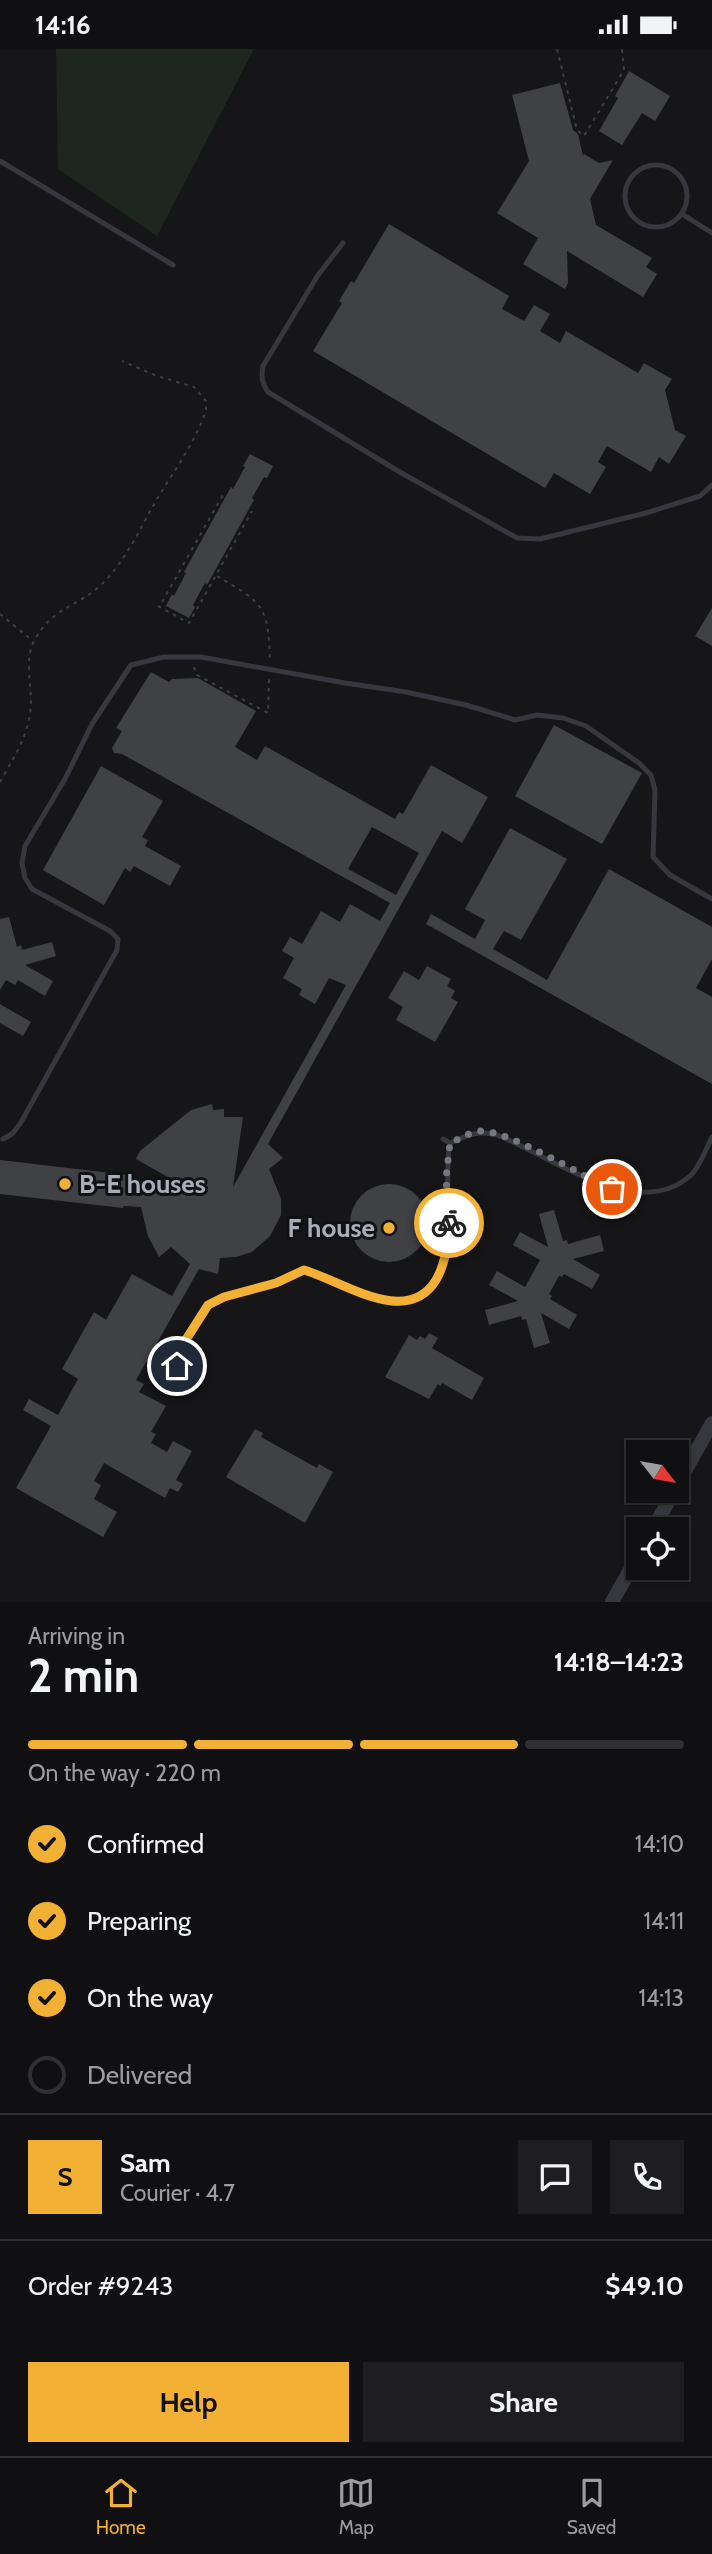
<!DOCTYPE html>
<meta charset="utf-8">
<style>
:root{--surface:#101012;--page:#1e1e20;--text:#f1f3f6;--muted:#9c9d9f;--line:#303032;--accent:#f2b134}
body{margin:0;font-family:Cabin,sans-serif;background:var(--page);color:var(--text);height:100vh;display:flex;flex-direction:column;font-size:26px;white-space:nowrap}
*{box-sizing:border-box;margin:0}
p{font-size:23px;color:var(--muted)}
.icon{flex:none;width:38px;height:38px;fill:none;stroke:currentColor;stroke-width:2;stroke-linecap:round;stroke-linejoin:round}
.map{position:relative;height:1553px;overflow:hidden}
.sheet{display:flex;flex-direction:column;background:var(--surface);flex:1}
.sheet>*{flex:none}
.needle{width:46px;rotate:121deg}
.fabs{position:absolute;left:626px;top:1391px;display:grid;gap:14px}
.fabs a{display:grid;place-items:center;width:63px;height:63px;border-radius:0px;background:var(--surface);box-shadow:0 2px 5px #0004,0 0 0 2px var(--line);font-size:35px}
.pin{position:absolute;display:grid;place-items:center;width:60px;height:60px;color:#fff;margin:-30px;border:4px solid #fff;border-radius:50%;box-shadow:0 2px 7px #0007}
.courier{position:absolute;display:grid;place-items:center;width:70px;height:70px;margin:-35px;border:5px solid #f2b134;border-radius:50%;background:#fff;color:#222;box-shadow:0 2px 9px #0007}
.overview em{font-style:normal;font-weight:800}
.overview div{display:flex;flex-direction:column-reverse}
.overview{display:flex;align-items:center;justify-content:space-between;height:119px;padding:0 28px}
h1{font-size:46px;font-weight:800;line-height:52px}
.bar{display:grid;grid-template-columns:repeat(4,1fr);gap:10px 7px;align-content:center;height:84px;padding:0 28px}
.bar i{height:9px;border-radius:5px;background:var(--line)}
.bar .on{background:var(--accent)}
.bar p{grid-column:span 4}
.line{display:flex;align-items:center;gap:18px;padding:0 28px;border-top:2px solid var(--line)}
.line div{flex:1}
.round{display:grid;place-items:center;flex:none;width:74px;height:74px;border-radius:0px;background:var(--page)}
ol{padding:0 28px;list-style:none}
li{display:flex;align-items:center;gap:21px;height:77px}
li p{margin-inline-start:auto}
li .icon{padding:7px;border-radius:50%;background:var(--accent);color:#111;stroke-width:4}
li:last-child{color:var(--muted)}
li i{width:38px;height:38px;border:4px solid var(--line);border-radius:50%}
.action{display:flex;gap:14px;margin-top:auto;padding:14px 28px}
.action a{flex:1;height:80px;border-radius:0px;background:var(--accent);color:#111;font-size:28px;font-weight:800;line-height:80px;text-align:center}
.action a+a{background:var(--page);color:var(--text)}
.status{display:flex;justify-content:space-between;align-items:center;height:49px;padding:0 35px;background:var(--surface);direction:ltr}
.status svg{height:19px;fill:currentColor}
.menu{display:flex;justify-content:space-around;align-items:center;height:98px;border-top:2px solid var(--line);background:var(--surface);font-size:19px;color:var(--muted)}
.menu a{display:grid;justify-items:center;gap:4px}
.menu .on{color:var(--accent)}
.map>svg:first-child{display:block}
.green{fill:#1e261f}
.building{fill:#404145;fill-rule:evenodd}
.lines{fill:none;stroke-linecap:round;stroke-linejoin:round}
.path{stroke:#3d3f44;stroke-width:2;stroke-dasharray:3.5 5;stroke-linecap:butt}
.service{stroke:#37383d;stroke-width:5}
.tertiary{stroke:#37383d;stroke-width:14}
.done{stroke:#757880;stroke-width:7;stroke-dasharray:0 12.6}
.route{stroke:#f2b134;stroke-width:9}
.poi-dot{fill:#f2b134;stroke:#111113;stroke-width:2.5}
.labels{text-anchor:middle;stroke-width:6;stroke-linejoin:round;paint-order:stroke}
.poi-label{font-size:26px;font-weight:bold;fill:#a8adb8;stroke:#111113;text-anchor:start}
</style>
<div class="status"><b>14:16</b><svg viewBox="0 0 49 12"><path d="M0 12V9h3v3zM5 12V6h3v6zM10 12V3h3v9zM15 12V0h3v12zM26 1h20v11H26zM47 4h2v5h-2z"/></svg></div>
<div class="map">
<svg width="712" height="1553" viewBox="0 0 712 1553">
<rect width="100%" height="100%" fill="#161618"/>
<path class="green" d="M56 0H254L157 187 58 120Z"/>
<g class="building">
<path d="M629 22 670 47 655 72 642 64 622 96 599 82 618 49 615 47Z"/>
<path d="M560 34 573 81 578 85 583 107 584 105 599 114 613 111 590 150 596 176 652 209 646 218 657 225 643 248 567 202 568 234 565 240 523 215 538 189 497 164 529 112 512 46Z"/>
<path d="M389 175 509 247 502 260 524 272 534 256 550 265 540 282 560 294 566 282 638 324 644 314 672 330 665 341 675 381 686 387 669 415 659 408 651 423 607 397 598 413 606 418 590 445 554 424 545 439 313 302 342 254 339 252 351 232 354 234Z"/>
<path d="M250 405 273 417 267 429 264 428 252 449 254 451 207 536 205 534 193 556 195 558 189 569 166 557 172 545 174 547 186 524 184 523 231 438 233 440 245 418 243 417Z"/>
<path d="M712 559V597L695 587Z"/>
<path d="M151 623 169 633 172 630 198 629 256 662 235 698 257 711 265 697 395 770 399 763 403 765 431 716 488 748 462 794 442 782 268 1095 283 1109 269 1120 281 1150V1166L270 1187 252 1203 236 1208 220 1209 218 1225 199 1220 136 1331 144 1335 139 1343 166 1357 151 1383 156 1385 151 1394 167 1403 173 1392 192 1402 176 1431 183 1435 178 1443 170 1439 165 1449 104 1414 94 1432 101 1436 94 1450 117 1463 103 1488 16 1439 51 1377 23 1361 29 1350 58 1366 78 1330 62 1320 94 1263 106 1271 132 1225 172 1247 190 1215 171 1198 159 1208 148 1187 141 1158 124 1157 123 1159 0 1145V1111L128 1126 131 1131 180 1135 136 1110 140 1102 191 1061 212 1055 213 1061 224 1060V1068H243L233 1138 346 936 329 929 315 955 299 946 302 940 283 929 294 909 282 902 290 888 302 895 321 862 340 873 350 855 380 872 390 854 122 705 114 704 112 699 122 682 116 679ZM372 778 419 804 396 846 348 820Z"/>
<path d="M554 676 642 724 602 795 515 747Z"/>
<path d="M101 717 163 752 142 788 148 791 145 797 181 817 170 837 134 817 130 823 125 819 104 856 43 821Z"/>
<path d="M510 779 567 810 521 891 504 882 493 900 547 931 609 820 712 878V910L696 939 712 948V1035L426 875 431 865 475 890 485 871 465 860Z"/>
<path d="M9 868 17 898 21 896 22 901 52 893 56 907 25 916 53 932 45 947 18 931 15 936 6 931 0 941V870Z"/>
<path d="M427 917 451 930 447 937 455 942 451 949 458 953 435 993 396 971 403 958 388 949 404 922 419 931Z"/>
<path d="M0 955 31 973 23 987 0 974Z"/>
<circle cx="389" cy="1174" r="39"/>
<path d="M554 1161 563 1192 567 1191 568 1195 600 1186 604 1202 573 1210 600 1226 592 1240 564 1225 562 1228 559 1227 549 1245 552 1247 550 1250 577 1266 569 1280 541 1264 550 1294 534 1299 526 1270 522 1271 521 1267 489 1276 485 1261 518 1252 489 1236 497 1222 525 1238 540 1211 513 1196 520 1183 548 1198 539 1165Z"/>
<path d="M429 1284 438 1289 432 1299 484 1329 472 1351 442 1334 441 1337 438 1335 429 1350 385 1328 409 1286 417 1291 420 1287 425 1290Z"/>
<path d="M255 1380 263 1384 261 1388 317 1419 319 1415 333 1423 305 1474 226 1428Z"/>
</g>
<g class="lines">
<g class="path">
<path d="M557 0 577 81 584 87 624 21 622 0"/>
<path d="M217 527C264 555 268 556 270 612"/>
<path d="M162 553 224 444"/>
<path d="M158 557 189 574 252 462"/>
<path d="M0 565 33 592"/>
<path d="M194 618 197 626 268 664 269 628"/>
<path d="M0 733C12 711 26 691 30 665 34 642 23 613 34 592 52 558 78 558 102 535 127 510 140 479 157 450 174 422 196 392 206 361V352L194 338 157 327 122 312"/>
</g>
<g class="service">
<path d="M0 112 173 216"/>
<circle cx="656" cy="147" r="31"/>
<path d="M682 165 712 184"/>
<path d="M343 194 318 226 263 317C261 328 262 334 268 343L398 422 517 489 540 490 646 464 700 447 712 436"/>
<path d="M3 1090 12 1085 20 1075 117 901 118 890 110 882 32 840 25 829 22 814 25 797 65 730 92 675 131 616 164 608H201L345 634 406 643 466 656 515 671 537 666 563 669 586 677 639 714 651 726 655 741 653 808 670 826 712 850"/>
<path d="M443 1090 450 1094C470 1086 474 1081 497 1086 549 1106 638 1175 691 1126 700 1117 706 1100 712 1088"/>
<path d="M177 1317 180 1300 208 1256 224 1248 276 1234 304 1221C333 1229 360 1247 390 1252 471 1264 440 1137 450 1094"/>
</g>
<g class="tertiary">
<path d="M677 1436 712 1374"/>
<path d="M653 1480 674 1442"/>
<path d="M612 1553 639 1505"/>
</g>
</g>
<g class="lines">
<path class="done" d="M449 1174 446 1129 450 1094C460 1090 469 1083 481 1082 510 1082 581 1127 612 1140"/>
<path class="route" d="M177 1317 180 1300 208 1256 224 1248 276 1234 304 1221C342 1232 407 1279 436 1231 445 1216 449 1191 449 1174"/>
</g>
<g class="poi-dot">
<circle cx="65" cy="1135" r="7"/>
<circle cx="389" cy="1179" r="7"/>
</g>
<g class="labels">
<g class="poi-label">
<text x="79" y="1144">B-E houses</text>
<text x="375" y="1188" text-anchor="end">F house</text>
</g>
</g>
</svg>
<div class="fabs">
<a><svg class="needle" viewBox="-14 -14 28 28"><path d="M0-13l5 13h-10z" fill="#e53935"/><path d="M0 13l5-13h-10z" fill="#9c9d9f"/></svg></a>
<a><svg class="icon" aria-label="locate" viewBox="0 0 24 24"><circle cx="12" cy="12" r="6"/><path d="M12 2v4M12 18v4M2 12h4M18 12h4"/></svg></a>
</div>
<div class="pin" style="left:612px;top:1140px;background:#ea580c"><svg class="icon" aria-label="bag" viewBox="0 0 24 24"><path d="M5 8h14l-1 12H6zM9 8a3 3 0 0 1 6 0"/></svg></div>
<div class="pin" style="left:177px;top:1317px;background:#1f2937"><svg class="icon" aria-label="home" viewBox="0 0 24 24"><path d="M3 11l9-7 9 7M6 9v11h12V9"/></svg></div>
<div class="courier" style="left:449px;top:1174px"><svg class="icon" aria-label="bike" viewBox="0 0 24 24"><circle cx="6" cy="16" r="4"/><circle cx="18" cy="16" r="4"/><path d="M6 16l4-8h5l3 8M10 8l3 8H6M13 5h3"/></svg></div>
</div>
<section class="sheet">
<div class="overview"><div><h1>2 min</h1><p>Arriving in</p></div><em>14:18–14:23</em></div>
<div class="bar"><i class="on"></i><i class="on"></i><i class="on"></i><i></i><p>On the way · 220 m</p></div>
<ol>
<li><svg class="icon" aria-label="check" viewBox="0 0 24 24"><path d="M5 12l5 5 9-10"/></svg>Confirmed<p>14:10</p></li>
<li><svg class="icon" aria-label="check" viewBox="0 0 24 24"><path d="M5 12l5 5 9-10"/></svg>Preparing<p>14:11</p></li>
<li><svg class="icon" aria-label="check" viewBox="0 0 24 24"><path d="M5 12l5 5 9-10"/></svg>On the way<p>14:13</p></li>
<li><i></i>Delivered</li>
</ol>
<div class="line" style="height:126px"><b class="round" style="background:var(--accent);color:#111">S</b><div><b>Sam</b><p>Courier · 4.7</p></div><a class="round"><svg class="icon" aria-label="chat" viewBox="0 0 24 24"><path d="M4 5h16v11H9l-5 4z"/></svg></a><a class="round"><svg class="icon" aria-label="phone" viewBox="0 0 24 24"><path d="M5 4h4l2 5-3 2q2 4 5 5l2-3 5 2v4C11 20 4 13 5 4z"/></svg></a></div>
<div class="line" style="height:91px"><div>Order #9243</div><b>$49.10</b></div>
<div class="action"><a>Help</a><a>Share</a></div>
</section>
<nav class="menu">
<a class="on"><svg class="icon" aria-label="home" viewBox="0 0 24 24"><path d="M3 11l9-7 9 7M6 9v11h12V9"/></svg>Home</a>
<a><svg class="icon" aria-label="map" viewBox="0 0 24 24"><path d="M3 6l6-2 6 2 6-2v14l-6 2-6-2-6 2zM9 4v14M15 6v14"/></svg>Map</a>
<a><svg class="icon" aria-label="saved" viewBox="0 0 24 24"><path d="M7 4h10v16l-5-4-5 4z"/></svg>Saved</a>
</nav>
